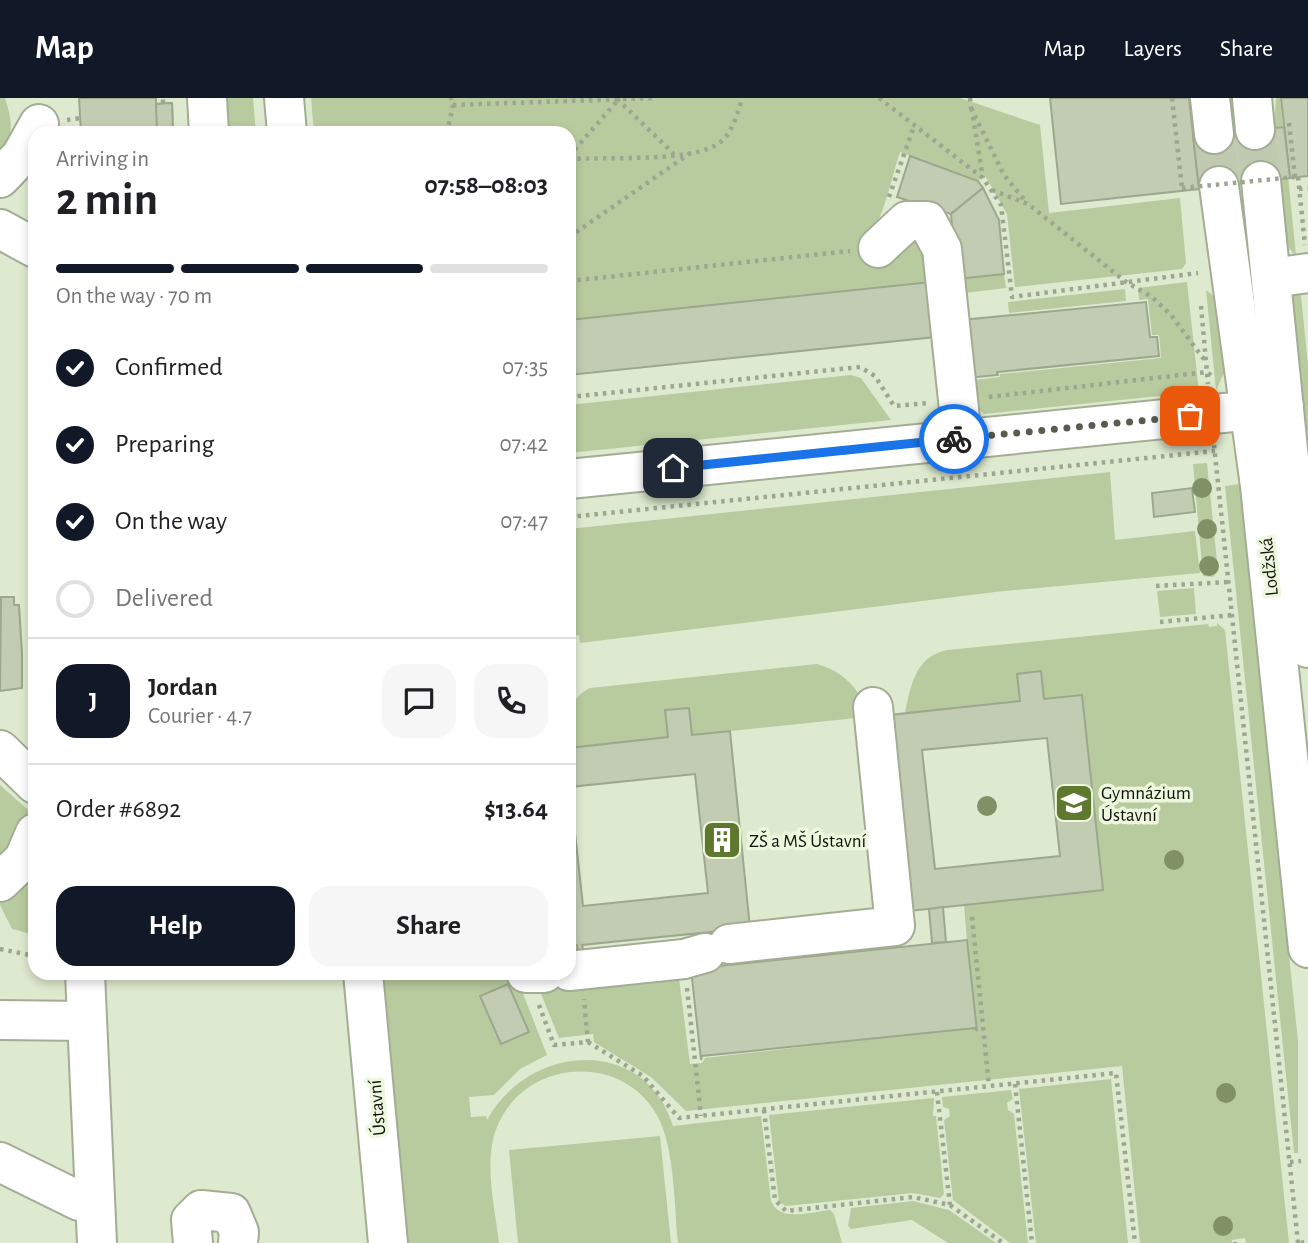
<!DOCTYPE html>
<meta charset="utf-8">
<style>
:root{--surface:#fff;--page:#f6f6f6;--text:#202124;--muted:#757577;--line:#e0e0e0;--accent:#111827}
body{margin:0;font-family:"Alegreya Sans",sans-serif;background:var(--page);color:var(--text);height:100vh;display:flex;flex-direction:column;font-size:26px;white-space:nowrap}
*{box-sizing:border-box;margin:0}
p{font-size:23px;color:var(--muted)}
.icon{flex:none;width:38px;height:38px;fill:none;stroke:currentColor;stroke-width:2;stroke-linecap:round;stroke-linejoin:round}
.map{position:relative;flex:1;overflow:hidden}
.details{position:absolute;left:28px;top:28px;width:548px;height:854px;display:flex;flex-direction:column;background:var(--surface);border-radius:21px;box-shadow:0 4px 10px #0003}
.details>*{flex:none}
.pin{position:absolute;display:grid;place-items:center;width:60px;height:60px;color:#fff;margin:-30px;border-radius:14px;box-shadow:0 4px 10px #0006}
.courier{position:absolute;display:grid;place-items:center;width:70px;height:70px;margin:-35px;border:5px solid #1a73e8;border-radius:50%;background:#fff;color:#222;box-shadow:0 2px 9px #0007}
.summary em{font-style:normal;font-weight:700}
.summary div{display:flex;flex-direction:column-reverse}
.summary{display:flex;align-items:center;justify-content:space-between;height:119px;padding:0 28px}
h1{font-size:46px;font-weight:700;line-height:52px}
.bar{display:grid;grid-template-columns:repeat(4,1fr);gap:10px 7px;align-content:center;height:84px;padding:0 28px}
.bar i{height:9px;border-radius:5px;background:var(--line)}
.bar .current{background:var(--accent)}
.bar p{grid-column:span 4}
.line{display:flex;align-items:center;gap:18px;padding:0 28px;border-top:2px solid var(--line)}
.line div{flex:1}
.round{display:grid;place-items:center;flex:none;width:74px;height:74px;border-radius:21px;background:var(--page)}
ol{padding:0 28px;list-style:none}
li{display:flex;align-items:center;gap:21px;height:77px}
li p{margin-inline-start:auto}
li .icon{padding:7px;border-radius:50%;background:var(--accent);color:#fff;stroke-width:4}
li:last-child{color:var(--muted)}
li i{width:38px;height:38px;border:4px solid var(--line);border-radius:50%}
.primary-button{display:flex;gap:14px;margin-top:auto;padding:14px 28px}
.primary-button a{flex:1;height:80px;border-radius:21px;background:var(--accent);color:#fff;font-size:28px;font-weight:700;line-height:80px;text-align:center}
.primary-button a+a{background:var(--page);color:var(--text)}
header{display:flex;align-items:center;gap:42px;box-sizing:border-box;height:98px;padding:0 35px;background:var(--accent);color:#fff}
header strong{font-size:33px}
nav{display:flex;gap:38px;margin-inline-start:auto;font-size:24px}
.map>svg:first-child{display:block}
.green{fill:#b8cb9e;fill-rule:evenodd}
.building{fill:#c1ccb2;stroke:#9ca78e;stroke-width:2;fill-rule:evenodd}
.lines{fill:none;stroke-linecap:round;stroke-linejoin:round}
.minor-tunnel{stroke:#bfcab1;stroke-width:38;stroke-dasharray:38 19;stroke-linecap:butt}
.minor-casing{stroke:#a2ad94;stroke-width:42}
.path{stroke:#9ca690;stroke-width:4.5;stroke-dasharray:3.5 5;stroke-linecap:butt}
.minor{stroke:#fff;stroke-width:38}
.path-bridge{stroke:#9ca690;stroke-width:4.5;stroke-dasharray:3.5 5;stroke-linecap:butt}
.tree{fill:#819166}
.done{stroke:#575e4f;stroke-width:7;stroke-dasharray:0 12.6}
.route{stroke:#1a73e8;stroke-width:9}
.labels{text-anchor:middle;stroke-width:7;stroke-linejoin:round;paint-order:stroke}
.street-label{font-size:19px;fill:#0f130a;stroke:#ecf7dd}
.poi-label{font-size:19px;fill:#0f130a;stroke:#ecf7dd;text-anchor:start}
</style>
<header>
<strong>Map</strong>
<nav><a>Map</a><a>Layers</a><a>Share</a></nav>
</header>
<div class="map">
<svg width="1308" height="1145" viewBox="0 0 1308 1145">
<rect width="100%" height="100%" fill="#deeacf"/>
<g class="green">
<path d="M0 0H5C13 24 14 40 0 62Z"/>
<path d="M214 0H253L256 35H216Z"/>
<path d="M311 0H960L1040 27 1049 115 1180 100 1186 165 1182 171 1015 189 1007 116 984 76 978 83 900 54C890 85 885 115 868 143L919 145 940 183 569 222V35H314Z"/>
<path d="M1276 0H1280L1296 157C1267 138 1274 34 1276 0Z"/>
<path d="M1004 176 1006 190 956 196 955 181Z"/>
<path d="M1187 184 1199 294 984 316 978 311 965 283 1000 279V276L1161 260 1159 237H1152L1148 201 1139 202 1138 190Z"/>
<path d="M1300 188 1308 267V363L1291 199Z"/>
<path d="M1125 191 1126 203 1009 215 1008 204Z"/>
<path d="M1206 192 1222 205 1228 267 1216 292Z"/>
<path d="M851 277 861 280 891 322 569 355V307Z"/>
<path d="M1207 365 1218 473 1213 479 1203 478 1193 366Z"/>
<path d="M1110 374 1115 442 1195 433 1200 475 995 494 580 545 579 537 569 538V431Z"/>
<path d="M1240 386 1298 943V1055H1294L1225 388Z"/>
<path d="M1194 490 1196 516 1160 519 1157 493Z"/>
<path d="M1217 525 1225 532 1289 1145H1246L1245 1140 1232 1142V1145H1140L1122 968 686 1013 651 979 594 944 593 936 559 940 537 886 678 873 690 966 702 965 705 960 974 929 964 807 1103 792 1082 597 1044 601 1041 573 1017 576 1020 603 905 615C911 587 915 559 947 552L1208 526 1209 529 1217 528Z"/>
<path d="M817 566C842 573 863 591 866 619L692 637 689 610 665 612 668 639 569 650C569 625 565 602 590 590Z"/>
<path d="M0 687 35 718V837L12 831 0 807Z"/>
<path d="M379 875H515L547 957 520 971 494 997 469 999 471 1019 486 1018 487 1022C529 945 645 937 673 1028L761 1018 771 1103C780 1125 810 1114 830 1112L834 1116 842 1145H678C674 1108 675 1052 658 1019 623 953 524 961 497 1029 483 1064 495 1109 499 1145H401ZM508 886 528 934 481 898Z"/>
<path d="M1111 981 1128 1145H1036L1019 991Z"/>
<path d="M1011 992 1013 1001 1007 1005 1008 1012 1014 1016 1028 1145H1010L953 1102 944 1022 950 1018 949 1011 943 1009 942 999Z"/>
<path d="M934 1000 933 1018H936L944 1096 940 1100 913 1095 786 1108 779 1104 769 1017Z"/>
<path d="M660 1038 671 1145H518L509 1052Z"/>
<path d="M913 1103 949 1112 996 1145H948L912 1122 851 1131 848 1128 851 1110Z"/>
</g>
<g class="building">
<path d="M79 0H156V6L172 5 173 34 81 35Z"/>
<path d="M1050 0H1189L1199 91 1061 106Z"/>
<path d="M1281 0H1308V78L1290 80Z"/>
<path d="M172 5 173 34 157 35 156 6Z"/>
<path d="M1284 29 1290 80 1199 90 1193 38Z"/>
<path d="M910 58 978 83 983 90 951 116 897 99Z"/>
<path d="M983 90 999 122 1004 176 957 181 951 116Z"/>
<path d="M940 183 945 238 569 277V222Z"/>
<path d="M1146 204 1150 239H1157L1159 258 997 274 998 277 967 280 961 222Z"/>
<path d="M1192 390 1195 414 1154 419 1152 395Z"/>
<path d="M1 499H14V507H19L22 555V590L0 593Z"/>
<path d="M1041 573 1044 601 1082 597 1103 792 900 814 880 618 1020 603 1017 576ZM1047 640 1060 758 935 771 922 652Z"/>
<path d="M689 610 692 637 730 633 750 830 582 847 584 855 578 856 577 847 569 848V650L668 639 665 612ZM695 676 708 795 583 808 570 689Z"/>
<path d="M943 809 946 844 932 845 929 811Z"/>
<path d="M967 842 977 933 975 930 702 958 701 962 691 871Z"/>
<path d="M508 886 529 934 501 946 480 898Z"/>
</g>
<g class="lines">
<g class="minor-tunnel">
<path d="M1255 32 1261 83"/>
<path d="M1214 36 1219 88"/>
</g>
<g class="minor-casing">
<g id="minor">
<path d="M207 0 209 35"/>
<path d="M284 0 287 35"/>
<path d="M1210 0 1214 36"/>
<path d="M1252 0 1255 32"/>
<path d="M0 80 21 58 39 26"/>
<path d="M1261 83 1308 550"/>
<path d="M1219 88 1260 388 1308 850"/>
<path d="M0 131 35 150"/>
<path d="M878 150 907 123H927L942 151 962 340"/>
<path d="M1271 180 1308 175"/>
<path d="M569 381 1284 309"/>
<path d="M0 652 35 686"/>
<path d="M0 784 24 761 35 735"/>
<path d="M729 846 895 828 873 609"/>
<path d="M569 873 684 861 705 855"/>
<path d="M85 875 97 1145"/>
<path d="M363 875 388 1145"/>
<path d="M526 875H544"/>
<path d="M0 922 87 923"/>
<path d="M0 1064 79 1103"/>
<path d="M193 1145 191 1122 201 1112 231 1115 239 1134 238 1145"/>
</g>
</g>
<g class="path">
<path d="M879 0 983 80 1001 107 1012 199 1198 175"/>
<path d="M970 0 971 11"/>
<path d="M1172 0 1182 90"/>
<path d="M617 1 674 56"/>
<path d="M163 5V0"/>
<path d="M453 7 654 0"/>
<path d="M971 10 1004 77 1027 105"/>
<path d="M973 19 983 80"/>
<path d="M67 22 80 20"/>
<path d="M1289 25 1295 79"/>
<path d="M164 34V35"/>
<path d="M447 35 453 7 451 0"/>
<path d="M569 58 619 1"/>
<path d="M569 61C604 59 688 64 716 47 732 38 737 17 742 0"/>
<path d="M1298 79 1305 147"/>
<path d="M1299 91 1308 90"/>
<path d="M992 92 1028 106 1126 184 1152 199 1171 217 1206 264"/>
<path d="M889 99 914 28"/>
<path d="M569 139 689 56"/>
<path d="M569 183 850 153"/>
<path d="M1201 208 1208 286"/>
<path d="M569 299 860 269 875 278 894 308 928 305"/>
<path d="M989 299 1207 274 1212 278"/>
<path d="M1214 347 1298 1145"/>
<path d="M569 419 1215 353"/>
<path d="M1156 488 1228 484"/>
<path d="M1160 524 1232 517"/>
<path d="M569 625 571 649"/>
<path d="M972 819 989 988"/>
<path d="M0 851 35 858"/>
<path d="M687 890 701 1018"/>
<path d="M539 907 554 947 588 944 584 901"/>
<path d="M588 944 643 978 679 1020 1116 975 1135 1145"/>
<path d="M1015 986 1032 1145"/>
<path d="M937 994 950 1107"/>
<path d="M764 1012 775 1102 786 1113 913 1099 950 1107 1003 1145"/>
<path d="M1290 1064 1301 1063"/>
<path d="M1235 1144V1145"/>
<path d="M1301 1145 1308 1143"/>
</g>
<use href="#minor" class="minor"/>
<path class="path-bridge" d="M1182 90 1295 79"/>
</g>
<g class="tree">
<circle cx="1202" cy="390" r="10"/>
<circle cx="1207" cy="431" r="10"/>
<circle cx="1209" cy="468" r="10"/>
<circle cx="987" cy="708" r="10"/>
<circle cx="1174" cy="762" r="10"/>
<circle cx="1226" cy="995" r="10"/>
<circle cx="1223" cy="1128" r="10"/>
</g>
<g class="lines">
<path class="done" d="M954 341 1190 318"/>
<path class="route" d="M673 370 954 341"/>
</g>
<defs>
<g id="school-square" transform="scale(2.0125)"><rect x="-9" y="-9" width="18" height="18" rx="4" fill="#5e792d" stroke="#ecf7dd"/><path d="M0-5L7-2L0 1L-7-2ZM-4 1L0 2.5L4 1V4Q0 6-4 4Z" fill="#fff"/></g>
<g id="building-square" transform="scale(2.0125)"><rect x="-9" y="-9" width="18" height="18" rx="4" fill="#5e792d" stroke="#ecf7dd"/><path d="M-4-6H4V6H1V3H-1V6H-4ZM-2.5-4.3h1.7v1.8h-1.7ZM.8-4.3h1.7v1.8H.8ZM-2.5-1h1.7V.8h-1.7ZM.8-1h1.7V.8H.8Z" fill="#fff"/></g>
</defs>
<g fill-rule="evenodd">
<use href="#school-square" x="1074" y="705"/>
<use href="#building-square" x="722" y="742"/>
</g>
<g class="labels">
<g class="street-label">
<text transform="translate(1268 469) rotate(-96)" y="7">Lodžská</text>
<text transform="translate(376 1010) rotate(-95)" y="7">Ústavní</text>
</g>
<g class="poi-label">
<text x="1101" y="701">Gymnázium<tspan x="1101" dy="22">Ústavní</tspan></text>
<text x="749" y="749">ZŠ a MŠ Ústavní</text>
</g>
</g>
</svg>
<div class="pin" style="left:1190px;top:318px;background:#ea580c"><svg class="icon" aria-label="bag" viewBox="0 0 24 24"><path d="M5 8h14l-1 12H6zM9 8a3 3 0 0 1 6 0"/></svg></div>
<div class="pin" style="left:673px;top:370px;background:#1f2937"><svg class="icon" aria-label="home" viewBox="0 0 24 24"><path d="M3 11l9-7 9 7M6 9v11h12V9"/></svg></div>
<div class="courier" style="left:954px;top:341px"><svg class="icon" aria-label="bike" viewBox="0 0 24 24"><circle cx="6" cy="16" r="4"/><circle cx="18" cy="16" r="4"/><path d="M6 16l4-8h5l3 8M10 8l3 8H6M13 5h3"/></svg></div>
<section class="details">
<div class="summary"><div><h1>2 min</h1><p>Arriving in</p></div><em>07:58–08:03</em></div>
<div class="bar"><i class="current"></i><i class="current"></i><i class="current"></i><i></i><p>On the way · 70 m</p></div>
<ol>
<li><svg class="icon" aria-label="check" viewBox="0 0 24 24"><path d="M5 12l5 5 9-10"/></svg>Confirmed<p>07:35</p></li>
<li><svg class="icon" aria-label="check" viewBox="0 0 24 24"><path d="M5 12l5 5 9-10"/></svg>Preparing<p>07:42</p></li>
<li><svg class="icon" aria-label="check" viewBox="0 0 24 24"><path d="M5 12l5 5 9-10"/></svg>On the way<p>07:47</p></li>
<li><i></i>Delivered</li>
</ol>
<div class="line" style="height:126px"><b class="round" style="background:var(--accent);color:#fff">J</b><div><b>Jordan</b><p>Courier · 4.7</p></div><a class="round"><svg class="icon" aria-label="chat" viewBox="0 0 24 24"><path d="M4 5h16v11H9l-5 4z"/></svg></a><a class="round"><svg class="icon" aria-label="phone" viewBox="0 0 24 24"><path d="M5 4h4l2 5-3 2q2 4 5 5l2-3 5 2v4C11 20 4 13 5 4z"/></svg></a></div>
<div class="line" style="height:91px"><div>Order #6892</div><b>$13.64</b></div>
<div class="primary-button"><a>Help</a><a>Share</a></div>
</section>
</div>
